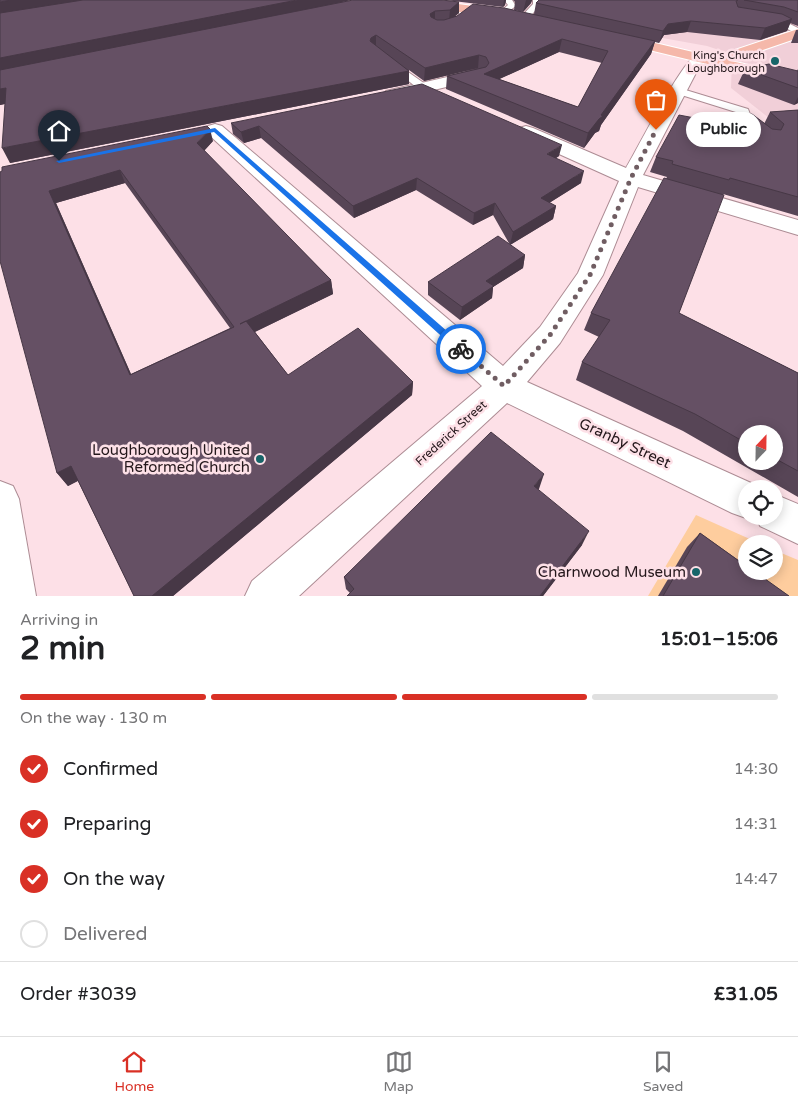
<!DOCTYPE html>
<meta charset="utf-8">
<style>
:root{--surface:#fff;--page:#f6f6f6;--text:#202124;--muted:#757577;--line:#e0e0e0;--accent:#d93025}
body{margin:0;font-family:"Varela Round",sans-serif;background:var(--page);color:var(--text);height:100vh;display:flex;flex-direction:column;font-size:19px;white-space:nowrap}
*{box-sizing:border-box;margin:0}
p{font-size:16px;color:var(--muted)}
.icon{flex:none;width:28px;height:28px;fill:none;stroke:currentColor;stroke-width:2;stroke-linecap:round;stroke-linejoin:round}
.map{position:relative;height:596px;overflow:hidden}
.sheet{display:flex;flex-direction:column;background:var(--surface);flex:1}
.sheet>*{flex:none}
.needle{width:32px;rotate:22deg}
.tools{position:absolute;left:738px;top:425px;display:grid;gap:10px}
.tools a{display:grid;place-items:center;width:45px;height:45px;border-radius:50%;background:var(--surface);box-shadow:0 2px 12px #0003;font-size:25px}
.pin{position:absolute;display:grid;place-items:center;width:42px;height:42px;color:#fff;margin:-51px -21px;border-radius:50% 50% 50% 0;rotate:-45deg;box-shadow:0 0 5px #0007}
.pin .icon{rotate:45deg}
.courier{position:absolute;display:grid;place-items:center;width:50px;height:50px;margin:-25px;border:4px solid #1a73e8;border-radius:50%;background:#fff;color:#222;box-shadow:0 1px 6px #0007}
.bubble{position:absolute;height:35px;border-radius:18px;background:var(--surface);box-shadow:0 2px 12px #0003;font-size:16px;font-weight:800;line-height:35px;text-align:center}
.head em{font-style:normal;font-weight:800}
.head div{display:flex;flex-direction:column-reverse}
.head{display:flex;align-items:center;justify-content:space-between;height:85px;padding:0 20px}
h1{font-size:32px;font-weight:800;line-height:38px}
.bar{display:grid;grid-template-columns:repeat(4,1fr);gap:8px 5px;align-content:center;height:60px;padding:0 20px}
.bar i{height:6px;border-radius:4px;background:var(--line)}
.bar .on{background:var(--accent)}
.bar p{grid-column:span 4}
.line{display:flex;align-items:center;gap:12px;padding:0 20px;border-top:1px solid var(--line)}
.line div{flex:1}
ol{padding:0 20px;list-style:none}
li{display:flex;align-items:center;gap:15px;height:55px}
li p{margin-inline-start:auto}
li .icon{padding:5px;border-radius:50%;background:var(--accent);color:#fff;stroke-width:4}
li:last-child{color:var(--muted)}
li i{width:28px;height:28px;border:2px solid var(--line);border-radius:50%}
.dock{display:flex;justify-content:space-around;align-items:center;height:70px;border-top:1px solid var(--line);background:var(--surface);font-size:14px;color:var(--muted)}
.dock a{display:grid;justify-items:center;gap:2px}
.dock .on{color:var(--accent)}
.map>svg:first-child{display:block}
.built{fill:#f1cfd8}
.green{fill:#fecd9e}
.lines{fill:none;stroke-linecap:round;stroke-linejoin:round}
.service-casing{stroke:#ad8c94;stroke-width:2}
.minor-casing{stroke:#ad8c94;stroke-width:2}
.primary-casing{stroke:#fff;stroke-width:2}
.service{fill:#fff;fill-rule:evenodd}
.minor{fill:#fff;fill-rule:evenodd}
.primary{fill:#f5b8aa;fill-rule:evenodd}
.wall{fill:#574556;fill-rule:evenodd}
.shaded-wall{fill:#473846}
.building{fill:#655064;stroke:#473846;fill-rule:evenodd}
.route{fill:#1a73e8}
.done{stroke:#705d62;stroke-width:5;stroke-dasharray:0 9}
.poi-dot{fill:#176569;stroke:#fde0e7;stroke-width:2}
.labels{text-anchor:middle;stroke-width:5;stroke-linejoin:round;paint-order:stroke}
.far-poi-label{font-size:11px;fill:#24171b;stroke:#fde0e7;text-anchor:end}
.street-label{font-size:12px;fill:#24171b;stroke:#fde0e7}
.near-street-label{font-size:15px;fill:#24171b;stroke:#fde0e7}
.near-poi-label{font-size:15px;fill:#24171b;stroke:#fde0e7;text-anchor:end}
</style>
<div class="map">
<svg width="798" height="596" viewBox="0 0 798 596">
<rect width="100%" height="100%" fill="#fde0e7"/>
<path class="built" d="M517 0H798V141L731 88 732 62 725 52 707 46 518 12Z"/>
<path class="green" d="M696 515 761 544H746V571H774V550L798 560V596H648Z"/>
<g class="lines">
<g class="service-casing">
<g id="service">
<path d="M504 0H512L516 6 503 15 499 13 508 5Z"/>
<path d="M533 0H541V4L527 20H521L520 18 533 4Z"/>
<path d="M764 18 782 20 798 28V34L777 24 764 22Z"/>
<path d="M391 60 428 86 429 88 428 90H420L388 65V61Z"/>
<path d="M679 88 748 109 752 119 764 132 762 135H754L742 122 739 113 675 93 674 91Z"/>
</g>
</g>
<g class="minor-casing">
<g id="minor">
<path d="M699 53 704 54 706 57 697 71 643 175 798 220V235L638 187 603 275 560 343 527 382 760 487V489H746V516H751L746 518 732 513 507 403 299 596H245L252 581 482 386 208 134 206 130 208 126 215 124 222 126 503 366 540 327 578 273 619 181 519 136 517 132 519 128 526 126 533 128 626 168C637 150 684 56 699 53Z"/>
<path d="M478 70 484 72 486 75 484 78 392 100 386 99 384 95 386 91Z"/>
<path d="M0 481 13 486 19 499 36 596H0Z"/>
<path d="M774 494 798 504V544L760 526 756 516H774Z"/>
</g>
</g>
<g class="primary-casing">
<g id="primary">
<path d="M395 0H427L504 10 510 14 504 18 401 4Z"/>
<path d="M798 29V38L731 61 798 76V86L612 41 610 38 617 34 714 57Z"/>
</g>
</g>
<use href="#service" class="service"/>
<use href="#minor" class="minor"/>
<use href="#primary" class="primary"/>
</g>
<g class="wall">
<path d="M0 0 459 2V13L455 16 534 14 536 3 539 0H798V26L790 23 787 31 760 40 687 32 664 35 659 43 655 42 651 54 601 125 599 131 595 133 584 148 446 89 447 76 478 68 424 81 409 70V84L10 163 5 104 0 105ZM559 52 602 63 578 107 499 79Z"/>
<path d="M445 0H506L505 5 503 7Z"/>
<path d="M513 0H532L531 3 523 12 514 10 515 2Z"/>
<path d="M796 30H798V43H791Z"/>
<path d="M745 69 797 71 798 69V103L794 105 738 84Z"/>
<path d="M798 110V216L723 194 679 313 798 373V497L683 431 576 380 582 362 599 337 584 330 591 313 667 177 650 172 656 157 700 119 764 124 770 112ZM746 434H774V461H746Z"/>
<path d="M231 123 559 156 556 158 581 183 549 203 556 206 553 219 510 245 493 215 473 225 416 190 354 218 261 138 244 143 233 134Z"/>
<path d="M213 141 204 151 331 280 333 294 255 332 288 375 413 382 412 395 173 596H134L78 481 68 486 57 473 2 171ZM125 183 230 328 131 374 56 203Z"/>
<path d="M525 255 523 268 493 287 492 298 460 320 428 295V282Z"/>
<path d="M539 489 538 490 582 545 543 596H347L350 593 346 589 344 577Z"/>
<path d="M700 533 789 596H658L687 547Z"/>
</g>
<g class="shaded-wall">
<path d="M11 0H85L0 14V2Z"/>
<path d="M297 0H352L0 72V58Z"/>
<path d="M504 0H506L505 5 503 7Z"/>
<path d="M526 0H532L531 3 523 12Z"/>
<path d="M459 2V13L449 21 450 10Z"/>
<path d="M435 11V22L430 26V14Z"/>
<path d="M792 19 787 31 760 40 765 28Z"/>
<path d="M691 21 687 32 664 35 659 43 663 31 668 24Z"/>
<path d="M376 35V47L371 53V38Z"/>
<path d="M562 39 559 52 482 87 484 74Z"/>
<path d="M655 41 651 54 601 125 599 131 595 133 584 148 588 133Z"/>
<path d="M479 55 478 68 424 81 425 68Z"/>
<path d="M409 71V84L10 163 2 148Z"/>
<path d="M6 88 13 102 0 105V89Z"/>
<path d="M798 97V103L794 105Z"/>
<path d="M259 126 261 138 244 143 241 132Z"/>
<path d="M210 129 213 141 200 155 197 143Z"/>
<path d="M562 145 559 156 544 166 547 154Z"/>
<path d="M120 170 125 183 56 203 137 388 130 375 49 191Z"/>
<path d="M584 171 581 183 538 210 541 198Z"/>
<path d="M417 178 416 190 354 218 353 206Z"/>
<path d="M495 203 493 215 473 225 474 213Z"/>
<path d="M556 206 553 219 510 245 513 232Z"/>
<path d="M525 255 523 268 493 287 492 298 460 320 462 307 486 281Z"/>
<path d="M331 280 333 294 244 337 240 324Z"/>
<path d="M413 382 412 395 173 596H152Z"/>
<path d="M71 466 81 479 68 486 57 473Z"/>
<path d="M544 474 539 489 528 500 534 486Z"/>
<path d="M589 531 582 545 543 596H540Z"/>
</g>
<g class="building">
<path d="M0 0H11L0 2Z"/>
<path d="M83 0H297L0 58V13Z"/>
<path d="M353 0H442L459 2 450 10 435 11 430 14 431 17 437 20H444L457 16 473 4 504 8 655 41 601 115 603 116 599 119 588 133 447 76 486 67 489 63 486 57 479 55 425 68 376 35 371 38 370 41 409 71 2 148 6 88 0 89V70ZM562 39 608 51 578 107 484 74Z"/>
<path d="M539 0H738L736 1 738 7 782 14 792 19 765 28 691 21 668 24 663 31 536 3Z"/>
<path d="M744 0H798V12L784 7Z"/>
<path d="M769 64 798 71V88L745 69Z"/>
<path d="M422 84 562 145 547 154 584 171 541 198 556 206 513 232 495 203 474 213 417 178 353 206 259 126 241 132 231 123Z"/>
<path d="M798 110V197L730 178 729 180 672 164 673 161 656 157 679 115 700 119 752 114 772 129 781 130 784 124 770 112Z"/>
<path d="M207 126 210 129 197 143 331 280 240 324 246 321 288 375 358 328 413 382 152 596H134L71 466 57 473 0 261V172L2 171V167ZM120 170 234 327 130 375 49 191Z"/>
<path d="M664 178 724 195 679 313 798 373V471L774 458V434H746V443L695 414 582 362 610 320 591 313Z"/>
<path d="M498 236 525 255 486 281 494 286 462 307 428 282Z"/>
<path d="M491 432 544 474 534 486 589 531 540 596H347L354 589 344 577Z"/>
<path d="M700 533 746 566V571H754L789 596H663Z"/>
</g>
<path class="route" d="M215 128 464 346V351H458L214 132 59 163 56 161Z"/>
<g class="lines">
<path class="done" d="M461 349 504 386 550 335 590 275 631 178 656 130"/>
</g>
<g class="poi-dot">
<circle cx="775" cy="61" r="5"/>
<circle cx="260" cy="459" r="5"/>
<circle cx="696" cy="572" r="5"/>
</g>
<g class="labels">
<g class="far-poi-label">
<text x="765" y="59">King's Church<tspan x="765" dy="13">Loughborough</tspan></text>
</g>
<g class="street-label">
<text transform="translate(451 433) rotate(-42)" y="4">Frederick Street</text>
</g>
<g class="near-street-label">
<text transform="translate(625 443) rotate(25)" y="5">Granby Street</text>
</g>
<g class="near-poi-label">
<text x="250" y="455">Loughborough United<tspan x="250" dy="17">Reformed Church</tspan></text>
<text x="686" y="577">Charnwood Museum</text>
</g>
</g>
</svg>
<div class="tools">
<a><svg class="needle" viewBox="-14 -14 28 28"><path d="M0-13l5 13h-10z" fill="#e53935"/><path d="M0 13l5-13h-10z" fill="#757577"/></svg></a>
<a><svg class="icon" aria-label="locate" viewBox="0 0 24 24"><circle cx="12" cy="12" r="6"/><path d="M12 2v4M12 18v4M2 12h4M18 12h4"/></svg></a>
<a><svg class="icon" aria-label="layers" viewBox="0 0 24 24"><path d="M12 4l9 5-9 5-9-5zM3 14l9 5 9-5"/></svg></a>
</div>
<div class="pin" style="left:656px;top:130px;background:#ea580c"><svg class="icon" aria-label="bag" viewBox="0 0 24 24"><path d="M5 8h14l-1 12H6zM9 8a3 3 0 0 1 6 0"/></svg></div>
<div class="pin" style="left:59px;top:161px;background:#1f2937"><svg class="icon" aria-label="home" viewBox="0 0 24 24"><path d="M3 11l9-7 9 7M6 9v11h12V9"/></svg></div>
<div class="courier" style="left:461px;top:349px"><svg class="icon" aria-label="bike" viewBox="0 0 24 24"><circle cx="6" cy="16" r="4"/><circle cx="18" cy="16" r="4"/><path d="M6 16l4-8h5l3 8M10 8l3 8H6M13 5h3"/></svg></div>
<div class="bubble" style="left:686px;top:112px;width:75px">Public</div>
</div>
<section class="sheet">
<div class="head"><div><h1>2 min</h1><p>Arriving in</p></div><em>15:01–15:06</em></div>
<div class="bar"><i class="on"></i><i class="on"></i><i class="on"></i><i></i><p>On the way · 130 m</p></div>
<ol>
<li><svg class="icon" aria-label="check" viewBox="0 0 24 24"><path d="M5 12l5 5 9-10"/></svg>Confirmed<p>14:30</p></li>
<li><svg class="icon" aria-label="check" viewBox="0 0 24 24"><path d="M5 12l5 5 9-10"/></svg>Preparing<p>14:31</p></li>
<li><svg class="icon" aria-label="check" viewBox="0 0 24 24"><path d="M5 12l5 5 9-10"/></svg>On the way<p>14:47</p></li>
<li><i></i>Delivered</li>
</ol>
<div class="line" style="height:65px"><div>Order #3039</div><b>£31.05</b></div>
</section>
<nav class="dock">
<a class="on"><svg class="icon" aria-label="home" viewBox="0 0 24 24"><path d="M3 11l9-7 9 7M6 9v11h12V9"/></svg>Home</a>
<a><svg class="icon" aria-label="map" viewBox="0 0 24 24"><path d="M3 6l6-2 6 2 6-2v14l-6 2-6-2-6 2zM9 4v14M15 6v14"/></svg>Map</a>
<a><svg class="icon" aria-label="saved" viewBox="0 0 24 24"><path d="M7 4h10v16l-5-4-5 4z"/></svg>Saved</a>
</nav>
